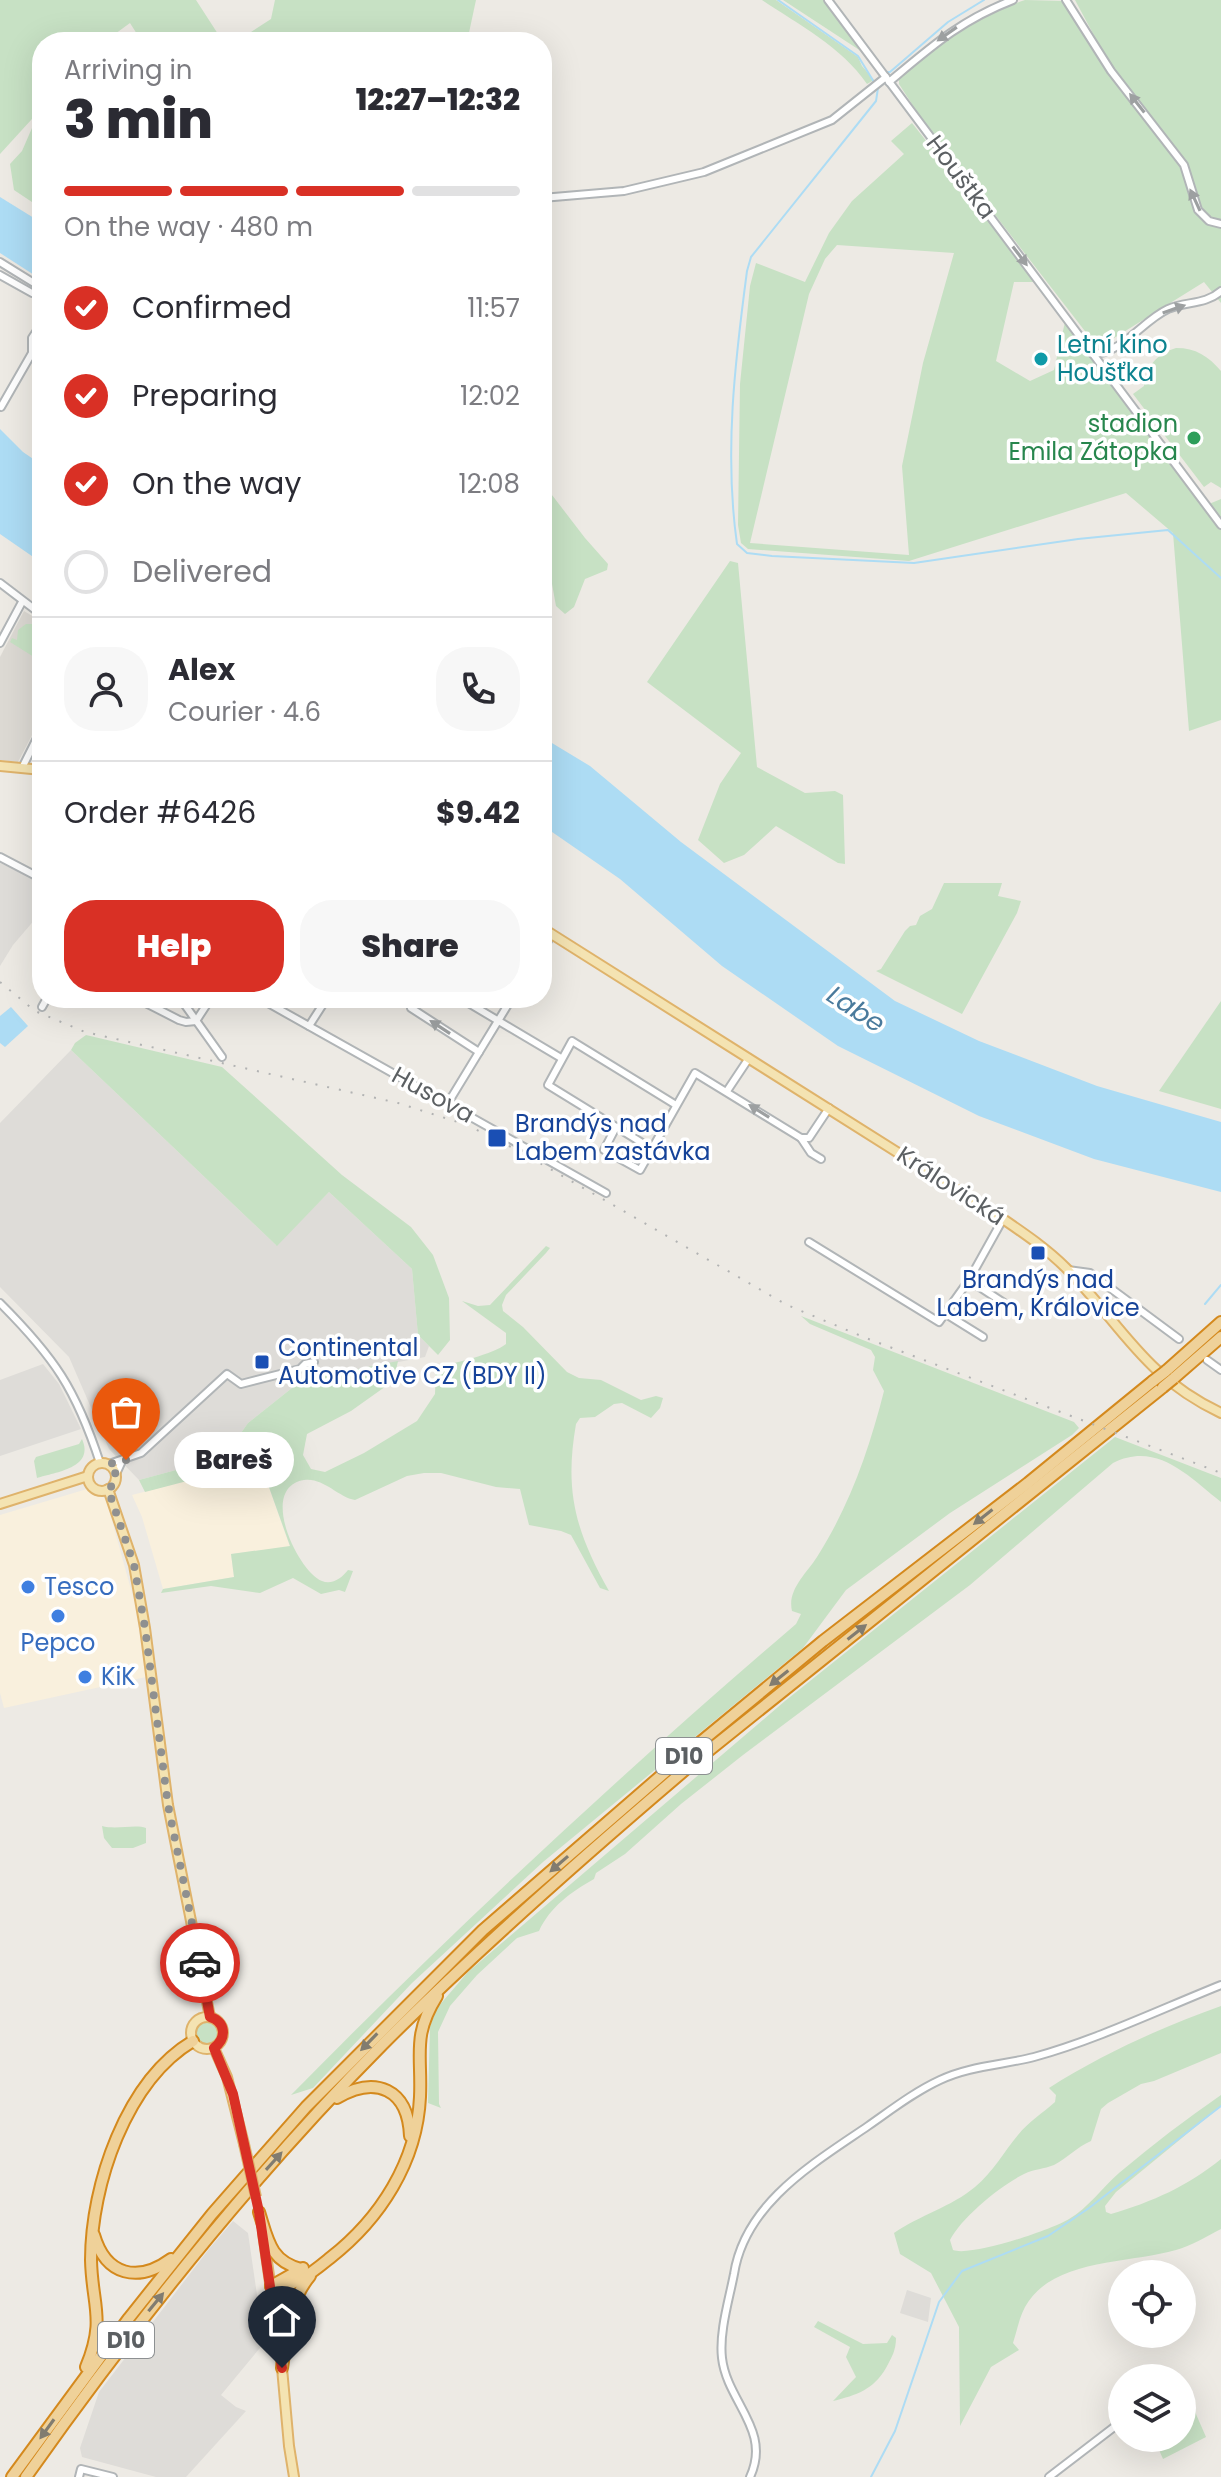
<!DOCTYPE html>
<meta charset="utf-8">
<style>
:root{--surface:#fff;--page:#f7f7f7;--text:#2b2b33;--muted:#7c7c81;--line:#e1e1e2;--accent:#d93025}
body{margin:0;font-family:Poppins,sans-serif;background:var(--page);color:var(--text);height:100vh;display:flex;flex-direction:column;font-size:30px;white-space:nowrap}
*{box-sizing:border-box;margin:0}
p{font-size:26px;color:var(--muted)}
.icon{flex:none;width:44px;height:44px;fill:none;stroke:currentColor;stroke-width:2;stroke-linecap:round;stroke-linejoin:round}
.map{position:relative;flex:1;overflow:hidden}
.drawer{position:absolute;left:32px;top:32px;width:520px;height:976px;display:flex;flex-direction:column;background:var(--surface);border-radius:32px;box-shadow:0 8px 32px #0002}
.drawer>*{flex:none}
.buttons{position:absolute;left:1108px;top:2260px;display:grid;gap:16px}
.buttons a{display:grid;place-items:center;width:88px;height:88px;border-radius:50%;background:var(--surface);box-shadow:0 8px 32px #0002;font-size:40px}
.pin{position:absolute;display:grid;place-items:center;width:68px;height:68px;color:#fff;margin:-82px -34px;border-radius:50% 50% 50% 0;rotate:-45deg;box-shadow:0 0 8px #0007}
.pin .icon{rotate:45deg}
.courier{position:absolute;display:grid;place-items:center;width:80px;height:80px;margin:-40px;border:6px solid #d93025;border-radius:50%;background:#fff;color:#222;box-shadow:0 2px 10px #0007}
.bubble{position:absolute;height:56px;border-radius:28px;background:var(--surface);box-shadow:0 8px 32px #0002;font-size:26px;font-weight:800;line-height:56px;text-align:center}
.head em{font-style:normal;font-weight:800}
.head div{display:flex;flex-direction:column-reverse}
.head{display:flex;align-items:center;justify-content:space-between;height:136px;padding:0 32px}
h1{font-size:52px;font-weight:800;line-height:60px}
.bar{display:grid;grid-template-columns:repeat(4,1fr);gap:12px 8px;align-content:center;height:96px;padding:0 32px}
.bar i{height:10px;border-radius:6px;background:var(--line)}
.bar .on{background:var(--accent)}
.bar p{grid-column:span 4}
.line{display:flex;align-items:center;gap:20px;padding:0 32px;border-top:2px solid var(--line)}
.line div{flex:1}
.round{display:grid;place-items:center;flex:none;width:84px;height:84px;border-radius:32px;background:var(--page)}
ol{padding:0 32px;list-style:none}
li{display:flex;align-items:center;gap:24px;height:88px}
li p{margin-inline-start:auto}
li .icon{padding:8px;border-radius:50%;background:var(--accent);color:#fff;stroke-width:4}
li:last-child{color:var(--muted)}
li i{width:44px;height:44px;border:4px solid var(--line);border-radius:50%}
.button{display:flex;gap:16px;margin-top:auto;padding:16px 32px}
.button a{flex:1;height:92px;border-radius:32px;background:var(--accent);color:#fff;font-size:32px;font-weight:800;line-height:92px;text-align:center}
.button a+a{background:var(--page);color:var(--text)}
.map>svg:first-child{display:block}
.commercial{fill:#f9f0dd}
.industrial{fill:#dedcd8}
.education{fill:#dcd9d3}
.green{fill:#c7e1c4;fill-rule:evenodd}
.water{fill:#addcf4}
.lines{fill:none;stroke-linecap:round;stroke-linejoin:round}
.stream{stroke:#addcf4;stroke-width:2}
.minor-casing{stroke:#b1b5b7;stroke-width:10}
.major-casing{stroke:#dfb36b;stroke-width:12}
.highway-casing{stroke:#d4891d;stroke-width:14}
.minor{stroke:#fff;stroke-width:6}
.major{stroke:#f4e3b2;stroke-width:8}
.highway{stroke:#efd199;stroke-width:10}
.rail{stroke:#b2b3b3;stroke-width:2;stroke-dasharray:2 10;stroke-linecap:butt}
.major-bridge-casing{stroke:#dfb36b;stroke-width:12;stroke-linecap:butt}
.highway-bridge-casing{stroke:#d4891d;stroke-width:14;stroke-linecap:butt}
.major-bridge{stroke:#f4e3b2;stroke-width:8}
.highway-bridge{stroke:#efd199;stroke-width:10}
.oneway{fill:#9da0a1}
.oneway2{fill:#817c70}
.done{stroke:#8f9090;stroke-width:8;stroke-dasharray:0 14.4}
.route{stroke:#d93025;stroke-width:10}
.culture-dot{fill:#0f9aa8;stroke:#fff;stroke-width:3}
.leisure-dot{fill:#2e9e5b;stroke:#fff;stroke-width:3}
.transit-dot{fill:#1a4fb4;stroke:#fff;stroke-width:3}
.shop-dot{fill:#3f7fe0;stroke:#fff;stroke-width:3}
.labels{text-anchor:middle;stroke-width:7;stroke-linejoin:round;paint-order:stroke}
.shield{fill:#fff;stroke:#8d9092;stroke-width:2}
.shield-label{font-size:22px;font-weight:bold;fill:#5c6063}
.street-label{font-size:24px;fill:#5c6063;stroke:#fff}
.culture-label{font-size:24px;fill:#0d838f;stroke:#fff;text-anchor:start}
.leisure-label{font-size:24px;fill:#27864d;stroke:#fff;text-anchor:end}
.transit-label{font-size:24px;fill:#164399;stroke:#fff;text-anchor:start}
.shop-label{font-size:24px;fill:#366cbe;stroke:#fff;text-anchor:start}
.water-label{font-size:26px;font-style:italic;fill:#497a9c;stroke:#fff}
</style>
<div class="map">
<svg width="1221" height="2477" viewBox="0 0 1221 2477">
<rect width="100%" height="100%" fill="#edeae4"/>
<g class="commercial">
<path d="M260 1462 290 1547 231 1554 234 1577 163 1589 142 1517 132 1495Z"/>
<path d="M87 1489 106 1499 135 1604 146 1677 4 1708 0 1693V1515Z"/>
</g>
<g class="industrial">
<path d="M0 863 42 882V911L13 945 0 966Z"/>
<path d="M71 1050 276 1245 329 1192 412 1269 418 1335 429 1346 425 1357 302 1380 248 1423 224 1457 139 1480 109 1449 69 1357 0 1287V1123Z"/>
<path d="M43 1364 59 1384 81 1429 0 1456V1380Z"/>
<path d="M233 2221 248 2233 264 2343 221 2395 236 2407 246 2411 186 2477H156L82 2457 80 2448 99 2392 209 2249Z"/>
<path d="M907 2290 931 2298 928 2322 900 2313Z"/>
</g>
<path class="education" d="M24 611 42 622V716L18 762 0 760V657Z"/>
<g class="green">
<path d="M0 0H196L218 34 251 32 271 19 275 0H476L467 42H142L130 23 104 42H42V108L0 154Z"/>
<path d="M762 0H776L858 57 862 66 874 80 867 84C842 47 799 25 762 0Z"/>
<path d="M783 0H823L867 55Z"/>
<path d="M1025 0 1065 1 1089 45 1097 41 1075 0H1221V303L1204 282 1098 348 924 123 899 84V79C938 44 975 17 1025 0Z"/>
<path d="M42 116V199L32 202 14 190 10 164 22 151 32 128Z"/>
<path d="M912 123 1038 282H1014L996 361 1030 381 1054 370 1065 322 1209 504 1221 499V720L1189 731 1173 533 1126 493 909 561 748 549 741 543 738 525 740 384 750 286 756 263 805 282 829 233 852 201 904 154 891 141ZM837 245 954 253 923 363 902 466 909 555 750 543 809 294 825 259Z"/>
<path d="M1176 348C1196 348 1208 356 1221 371V488L1211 482 1204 487 1133 394 1144 386C1147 366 1156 354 1176 348Z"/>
<path d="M542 482 585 538 608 564 607 570 585 579 574 607 565 614 556 606 552 584 542 570Z"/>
<path d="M730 561 738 563 757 767 805 793 835 791 843 795 845 864 838 863 776 826 744 855 724 863 698 840 720 784 741 753 647 682Z"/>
<path d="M26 624H32L42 630V662L10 642 12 638 17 640 18 630Z"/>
<path d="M944 883H1002L998 896 1021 901 1017 913 962 1014 876 971 881 969 905 931 910 926 916 925 920 916 932 909Z"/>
<path d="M1221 1001V1109L1159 1091Z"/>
<path d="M86 1035 222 1067 342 1175 411 1227 433 1255 449 1298 450 1340 438 1355 418 1335 412 1269 329 1192 277 1246 71 1050 75 1043Z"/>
<path d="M546 1246 550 1248 546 1253 506 1295 502 1305 503 1311 523 1327 567 1372 579 1378 601 1380 641 1400 656 1396 663 1398 660 1408 651 1418 622 1403 614 1404 595 1417 580 1418 576 1424C564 1492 576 1532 609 1591L600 1588 571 1535 561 1531 529 1525 520 1489 496 1487 441 1473H424L407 1476 355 1500C338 1497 323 1477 304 1480 257 1488 299 1573 322 1581 332 1585 342 1578 348 1570L353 1571 345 1592 339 1590 321 1594 293 1578 260 1593 211 1586 161 1593 163 1589 234 1577 231 1554 290 1546 260 1462 145 1492 139 1480 224 1457 248 1423 302 1380 398 1361 394 1379 389 1384 351 1411 307 1434 303 1455 311 1469 325 1472 364 1453 417 1421 435 1394 436 1368C456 1362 492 1355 506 1344V1333L462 1301 478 1306 490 1305Z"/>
<path d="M801 1316 1074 1422 1079 1428 1072 1435 950 1513 846 1590 803 1648 543 1862 412 1983 313 2088 291 2095C453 1930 621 1774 796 1624L801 1614 792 1611C787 1590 806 1574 817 1557 850 1505 869 1450 884 1391L873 1370 875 1357 871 1350 810 1324Z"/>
<path d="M1115 1437 1221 1478V1502C1188 1476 1157 1441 1113 1463L970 1585 743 1755 681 1804 625 1854 596 1873 594 1879C571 1892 550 1907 539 1931L517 1938 477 1975 450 2006 438 2032 439 2104 441 2108 428 2103 430 2026 437 2008 468 1972 785 1701Z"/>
<path d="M82 1439C95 1468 56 1472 37 1478L34 1461 36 1457 79 1444Z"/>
<path d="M102 1826C116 1830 135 1824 146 1828V1843L133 1848H112L104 1838Z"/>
<path d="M1221 2006V2053L1154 2081 1141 2084 1108 2103 1101 2109 1091 2141C1077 2147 1067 2158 1054 2165 1044 2169 1034 2169 1024 2174 1001 2185 961 2218 950 2240L953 2250C971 2257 1051 2230 1069 2219 1088 2208 1103 2187 1119 2173 1152 2145 1186 2119 1221 2095V2106L1116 2192 1105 2206 1106 2212 1111 2214C1152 2202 1188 2186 1221 2159V2229C1207 2236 1191 2246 1176 2250 1128 2264 1052 2258 1025 2307 1019 2318 1017 2331 1013 2343L1019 2350 991 2367 960 2426 959 2327 931 2273 900 2254 894 2233C920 2215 951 2207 975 2187 993 2172 1003 2153 1018 2135 1028 2122 1043 2113 1055 2102L1056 2095 1049 2088C1102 2054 1162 2027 1221 2006Z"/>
<circle cx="207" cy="2033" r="12"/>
<path d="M818 2321 863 2344 887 2343 892 2335 896 2338C896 2350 892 2357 886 2368 873 2390 857 2395 833 2401L856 2377 846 2357 850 2347 814 2327Z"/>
<path d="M1185 2389 1206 2437 1163 2459 1154 2438H1182V2391Z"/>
</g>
<g class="water">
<path d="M0 197 42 223V280L0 253Z"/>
<path d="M0 429 23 452 42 465V563L0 534Z"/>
<path d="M542 737 590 766 681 842 895 1001 979 1041 1097 1086 1221 1122V1192L1094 1159 979 1116 838 1046 722 966 620 879 542 825Z"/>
<path d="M11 1007 28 1026 5 1047 0 1043V1016Z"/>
</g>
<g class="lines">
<g class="stream">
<path d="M778 0 858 56 874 82"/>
<path d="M887 72H890L948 22 984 0"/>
<path d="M878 88 876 101 751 257 747 271C735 361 724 453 737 544L747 553 772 556 914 563 1078 539 1168 530 1221 578"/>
<path d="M1205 1304 1221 1285"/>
<path d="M871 2477 895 2431 939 2302 962 2271 1048 2236 1089 2208 1221 2106"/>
</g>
<g class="minor-casing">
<g id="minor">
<path d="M828 0 1221 525"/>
<path d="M1066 0 1111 71 1184 165 1198 210 1209 221 1221 224"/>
<path d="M889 82C932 46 961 20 1013 0"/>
<path d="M542 198 624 191 704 172 832 120 886 77"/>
<path d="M0 262 42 288"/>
<path d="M0 275 32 293"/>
<path d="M1093 354C1123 353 1142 321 1168 309 1187 301 1205 305 1221 291"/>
<path d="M1 407 32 353V338L42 323"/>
<path d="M0 583 42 615"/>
<path d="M0 643 22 602"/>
<path d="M22 768 42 728"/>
<path d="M0 857 42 879"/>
<path d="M542 951 552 934"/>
<path d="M136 998 179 1020 186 1022 196 1021 211 998"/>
<path d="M180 998 222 1057"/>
<path d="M259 998 606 1193"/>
<path d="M417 998 411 1008 479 1052"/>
<path d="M460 998 561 1058"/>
<path d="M42 1007 47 998"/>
<path d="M309 1026 327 998"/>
<path d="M727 1091 749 1058"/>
<path d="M448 1103 512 998"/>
<path d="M616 1127 604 1150 640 1170 695 1073 801 1138H809L829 1108"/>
<path d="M801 1138 811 1153 821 1159"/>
<path d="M652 1149 548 1085 572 1041 676 1105"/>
<path d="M809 1242 939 1322 969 1280 1003 1219"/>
<path d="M1068 1270 1090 1273 1179 1339"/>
<path d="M969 1280 1004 1303"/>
<path d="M0 1303C54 1357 76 1389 100 1463"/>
<path d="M946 1314 983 1337"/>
<path d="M1207 1360 1221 1370"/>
<path d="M109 1464 141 1453 227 1374 241 1384 300 1369 305 1364 314 1362"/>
<path d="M116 1474 122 1461"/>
<path d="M79 2477 81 2469 113 2477"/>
<path d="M750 2477C772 2430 727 2402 722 2358 719 2332 729 2300 734 2274 745 2203 814 2163 868 2126 891 2110 914 2092 940 2080 969 2066 1003 2065 1034 2057 1096 2040 1161 2009 1221 1985"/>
<path d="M1049 2477 1122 2421"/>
</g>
</g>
<g class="major-casing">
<g id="major">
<path d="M0 766 42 770"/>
<path d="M542 928 1003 1219C1025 1234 1047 1249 1066 1268 1122 1325 1143 1376 1221 1413"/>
<circle cx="102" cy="1477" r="14"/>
<path d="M108 1489 134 1565 145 1628 168 1805 210 2017"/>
<path d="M0 1504 88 1476"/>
<circle cx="207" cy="2033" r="16"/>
<path d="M214 2048 227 2077 244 2144"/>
<path d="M263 2233 282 2368 289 2446 294 2477"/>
</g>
</g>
<g class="highway-casing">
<g id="highway">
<path d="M1166 1371 1221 1322"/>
<path d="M1174 1378 1221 1337"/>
<path d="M337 2098C376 2075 408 2089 410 2136"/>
<path d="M259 2212C268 2240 270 2261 301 2269"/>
<path d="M94 2235C106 2276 138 2283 171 2259"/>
<path d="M271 2286C292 2290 314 2271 330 2258 380 2219 417 2162 420 2097 422 2054 412 2036 437 1996"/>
<path d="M271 2286 303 2268"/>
<path d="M86 2367C106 2319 92 2306 91 2260 91 2185 126 2081 193 2041"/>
<path d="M282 2368C287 2336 288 2302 310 2276"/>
<path d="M12 2477 129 2318 212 2214 306 2107 483 1930 686 1754 823 1641 1028 1483 1153 1381"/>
<path d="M26 2477C134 2324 251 2177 383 2044 481 1946 586 1854 692 1764L1163 1387"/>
</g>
</g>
<use href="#minor" class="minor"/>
<use href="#major" class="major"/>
<use href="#highway" class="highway"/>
<path class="rail" d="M0 982 35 1011 85 1032 398 1103 467 1125 519 1151 787 1305 866 1338 1221 1473"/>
<g class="major-bridge-casing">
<path id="major-bridge" d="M244 2144 256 2197"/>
</g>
<g class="highway-bridge-casing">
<g id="highway-bridge">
<path d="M1153 1381 1166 1371"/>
<path d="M1163 1387 1174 1378"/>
</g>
</g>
<use href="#major-bridge" class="major-bridge"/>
<use href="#highway-bridge" class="highway-bridge"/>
</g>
<defs><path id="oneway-solid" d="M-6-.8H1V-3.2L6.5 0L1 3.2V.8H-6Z" transform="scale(2)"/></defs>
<g class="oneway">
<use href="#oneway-solid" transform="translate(947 34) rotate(145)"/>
<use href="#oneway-solid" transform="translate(1137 103) rotate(-128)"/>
<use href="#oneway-solid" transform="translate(1195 200) rotate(-115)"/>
<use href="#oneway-solid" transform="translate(1020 256) rotate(53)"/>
<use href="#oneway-solid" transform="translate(1174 309) rotate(-19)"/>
<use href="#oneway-solid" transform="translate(440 1027) rotate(-147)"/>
<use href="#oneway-solid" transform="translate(759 1111) rotate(-148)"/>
</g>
<g class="oneway2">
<use href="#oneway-solid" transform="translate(983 1517) rotate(142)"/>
<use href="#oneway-solid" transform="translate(857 1632) rotate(-38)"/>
<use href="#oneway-solid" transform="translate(779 1678) rotate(141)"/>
<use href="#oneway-solid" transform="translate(559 1864) rotate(139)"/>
<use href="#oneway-solid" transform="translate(369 2042) rotate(134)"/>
<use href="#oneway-solid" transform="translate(274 2161) rotate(-48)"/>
<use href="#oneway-solid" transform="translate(156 2302) rotate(-51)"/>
<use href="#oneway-solid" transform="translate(47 2429) rotate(126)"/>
</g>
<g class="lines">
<path class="done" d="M126 1460 109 1464C118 1472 118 1482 108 1489L134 1565 145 1628 168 1805 200 1963"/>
<path class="route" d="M200 1963 210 2017C226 2022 227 2038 214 2048L233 2094 259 2212 282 2368"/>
</g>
<circle class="culture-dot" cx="1041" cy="359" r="8"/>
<circle class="leisure-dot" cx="1194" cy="438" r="8"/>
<g class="transit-dot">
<rect x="487" y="1128" width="20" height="20" rx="4"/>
<rect x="1030" y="1245" width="16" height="16" rx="4"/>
<rect x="254" y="1354" width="16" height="16" rx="4"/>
</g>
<g class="shop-dot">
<circle cx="28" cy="1587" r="8"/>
<circle cx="58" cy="1616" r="8"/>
<circle cx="85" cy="1677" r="8"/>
</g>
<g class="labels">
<g class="shield">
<rect x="656" y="1738" width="56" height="36" rx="6"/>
<rect x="98" y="2322" width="56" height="36" rx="6"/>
</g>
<g class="shield-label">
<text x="684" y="1764">D10</text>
<text x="126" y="2348">D10</text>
</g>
<g class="street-label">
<text transform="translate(961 177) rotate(53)" y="8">Houštka</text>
<text transform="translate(433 1095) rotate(29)" y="8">Husova</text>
<text transform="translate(951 1186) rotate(33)" y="8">Královická</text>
</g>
<g class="culture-label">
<text x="1057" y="353">Letní kino<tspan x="1057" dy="28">Houšťka</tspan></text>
</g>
<g class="leisure-label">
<text x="1178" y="432">stadion<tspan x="1178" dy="28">Emila Zátopka</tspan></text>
</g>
<g class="transit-label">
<text x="515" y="1132">Brandýs nad<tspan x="515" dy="28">Labem zastávka</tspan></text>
<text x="1038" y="1288" text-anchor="middle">Brandýs nad<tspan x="1038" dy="28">Labem, Královice</tspan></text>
<text x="278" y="1356">Continental<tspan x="278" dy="28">Automotive CZ (BDY II)</tspan></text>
</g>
<g class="shop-label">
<text x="44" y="1595">Tesco</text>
<text x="58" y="1651" text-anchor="middle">Pepco</text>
<text x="101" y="1685">KiK</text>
</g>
<g class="water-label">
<text transform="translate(856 1009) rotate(33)" y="9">Labe</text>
</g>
</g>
</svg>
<div class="buttons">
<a><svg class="icon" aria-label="locate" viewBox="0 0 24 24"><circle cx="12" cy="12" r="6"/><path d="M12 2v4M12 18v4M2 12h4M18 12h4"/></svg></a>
<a><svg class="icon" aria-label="layers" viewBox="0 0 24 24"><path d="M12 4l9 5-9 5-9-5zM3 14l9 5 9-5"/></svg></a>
</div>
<div class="pin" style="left:126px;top:1460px;background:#ea580c"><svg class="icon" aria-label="bag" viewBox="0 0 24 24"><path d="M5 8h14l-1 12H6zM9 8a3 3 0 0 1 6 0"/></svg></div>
<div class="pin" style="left:282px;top:2368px;background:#1f2937"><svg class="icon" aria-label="home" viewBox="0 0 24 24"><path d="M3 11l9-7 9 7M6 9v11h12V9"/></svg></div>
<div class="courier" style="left:200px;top:1963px"><svg class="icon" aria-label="car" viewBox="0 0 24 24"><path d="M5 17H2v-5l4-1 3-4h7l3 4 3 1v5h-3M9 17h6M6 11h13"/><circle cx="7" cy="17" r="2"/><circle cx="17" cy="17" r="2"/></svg></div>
<div class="bubble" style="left:174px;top:1432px;width:120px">Bareš</div>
<section class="drawer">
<div class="head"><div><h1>3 min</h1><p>Arriving in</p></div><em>12:27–12:32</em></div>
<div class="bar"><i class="on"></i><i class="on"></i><i class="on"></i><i></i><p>On the way · 480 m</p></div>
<ol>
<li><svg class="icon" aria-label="check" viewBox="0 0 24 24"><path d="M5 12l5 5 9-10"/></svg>Confirmed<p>11:57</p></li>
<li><svg class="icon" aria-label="check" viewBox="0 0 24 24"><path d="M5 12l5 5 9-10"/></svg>Preparing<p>12:02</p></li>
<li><svg class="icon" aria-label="check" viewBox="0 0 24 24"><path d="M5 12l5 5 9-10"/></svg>On the way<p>12:08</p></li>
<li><i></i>Delivered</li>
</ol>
<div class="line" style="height:144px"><a class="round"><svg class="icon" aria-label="person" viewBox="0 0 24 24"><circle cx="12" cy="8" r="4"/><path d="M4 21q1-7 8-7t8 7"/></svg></a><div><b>Alex</b><p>Courier · 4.6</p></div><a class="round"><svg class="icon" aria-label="phone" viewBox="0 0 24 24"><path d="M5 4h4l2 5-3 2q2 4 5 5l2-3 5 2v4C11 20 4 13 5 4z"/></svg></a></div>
<div class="line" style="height:104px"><div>Order #6426</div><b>$9.42</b></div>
<div class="button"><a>Help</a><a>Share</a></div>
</section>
</div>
